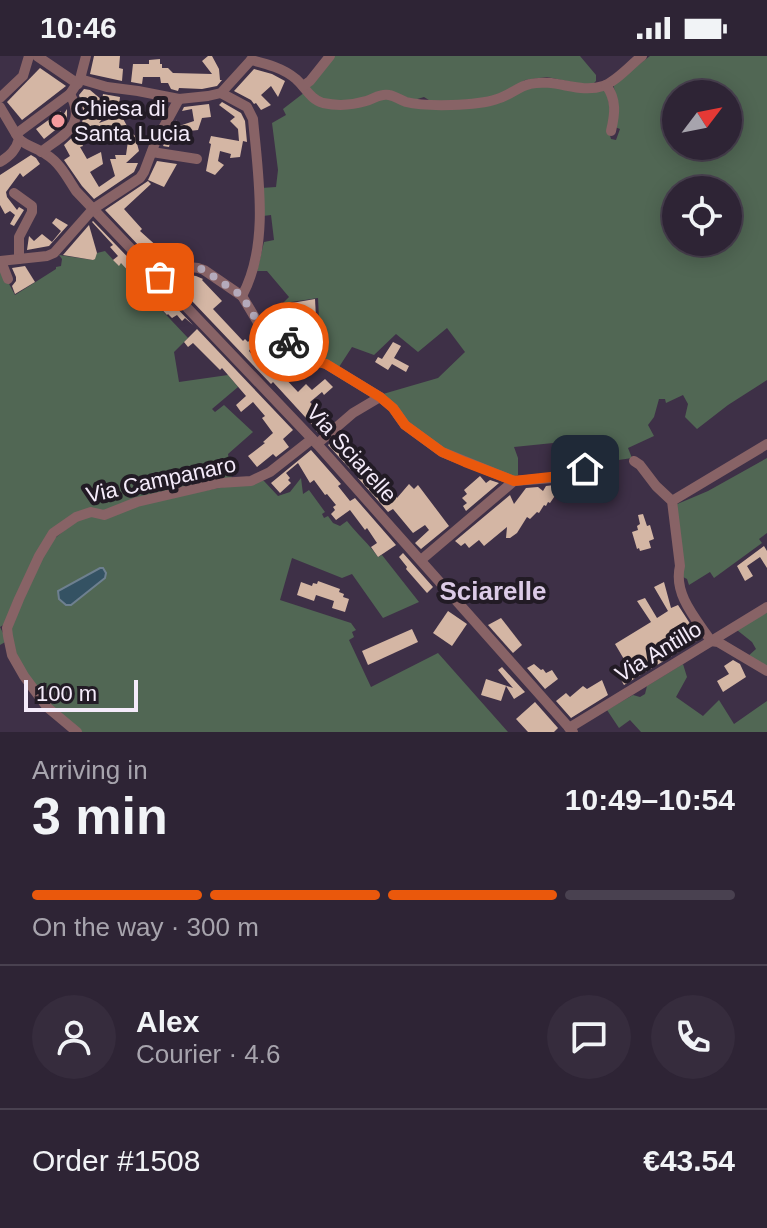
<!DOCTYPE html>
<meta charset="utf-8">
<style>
:root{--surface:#2e2435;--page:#362c3d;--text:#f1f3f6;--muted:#a7a4ad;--line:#494150;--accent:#ea580c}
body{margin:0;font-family:Arial,sans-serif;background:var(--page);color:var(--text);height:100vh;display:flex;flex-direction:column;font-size:30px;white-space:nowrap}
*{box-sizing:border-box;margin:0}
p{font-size:26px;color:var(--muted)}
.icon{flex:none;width:44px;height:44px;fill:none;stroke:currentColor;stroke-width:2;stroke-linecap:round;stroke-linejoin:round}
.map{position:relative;height:676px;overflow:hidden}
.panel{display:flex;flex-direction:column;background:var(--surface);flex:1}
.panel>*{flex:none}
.needle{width:52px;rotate:58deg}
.buttons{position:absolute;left:662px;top:24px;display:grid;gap:16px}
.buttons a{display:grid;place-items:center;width:80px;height:80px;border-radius:50%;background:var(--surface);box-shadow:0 4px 20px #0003,0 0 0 2px var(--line);font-size:40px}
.scale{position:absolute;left:24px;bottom:20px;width:114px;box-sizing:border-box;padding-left:8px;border:4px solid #f4ebfa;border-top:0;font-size:22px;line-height:28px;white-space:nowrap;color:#f4ebfa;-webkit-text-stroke:6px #221b25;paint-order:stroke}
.pin{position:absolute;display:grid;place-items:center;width:68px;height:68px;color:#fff;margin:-34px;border-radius:16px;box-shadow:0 4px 12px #0006}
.courier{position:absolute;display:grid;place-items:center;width:80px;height:80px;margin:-40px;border:6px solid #ea580c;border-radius:50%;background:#fff;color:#222;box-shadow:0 2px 10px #0007}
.head em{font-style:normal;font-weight:700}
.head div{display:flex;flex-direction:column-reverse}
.head{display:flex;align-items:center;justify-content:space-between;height:136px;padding:0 32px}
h1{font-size:52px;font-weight:700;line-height:60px}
.bar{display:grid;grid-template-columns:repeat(4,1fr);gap:12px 8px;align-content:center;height:96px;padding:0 32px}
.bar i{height:10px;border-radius:6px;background:var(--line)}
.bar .selected{background:var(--accent)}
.bar p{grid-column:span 4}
.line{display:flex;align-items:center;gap:20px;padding:0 32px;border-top:2px solid var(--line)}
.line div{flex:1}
.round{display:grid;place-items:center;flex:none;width:84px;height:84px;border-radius:42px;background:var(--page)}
.status{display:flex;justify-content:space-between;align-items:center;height:56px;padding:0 40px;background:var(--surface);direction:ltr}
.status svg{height:22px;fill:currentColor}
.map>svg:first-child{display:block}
.green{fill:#516754;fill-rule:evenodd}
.water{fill:#345263;stroke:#6e8090;stroke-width:2}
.building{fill:#d4b6a4;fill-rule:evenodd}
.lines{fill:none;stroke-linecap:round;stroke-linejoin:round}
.minor{stroke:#886366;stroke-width:10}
.done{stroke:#b4aabb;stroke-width:8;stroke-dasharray:0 14.4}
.route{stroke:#ea580c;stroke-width:10}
.poi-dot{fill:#f59b9d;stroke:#221b25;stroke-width:3}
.labels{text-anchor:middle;stroke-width:8;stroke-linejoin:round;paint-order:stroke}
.poi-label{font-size:22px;fill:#f4ebfa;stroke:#221b25;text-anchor:start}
.street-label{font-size:22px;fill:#f4ebfa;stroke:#221b25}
.quarter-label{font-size:26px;font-weight:bold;fill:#dccbe7;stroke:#221b25}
</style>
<div class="status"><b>10:46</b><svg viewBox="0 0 49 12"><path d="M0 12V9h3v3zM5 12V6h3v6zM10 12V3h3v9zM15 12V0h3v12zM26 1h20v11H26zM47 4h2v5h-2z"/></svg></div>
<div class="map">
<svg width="767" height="676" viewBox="0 0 767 676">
<rect width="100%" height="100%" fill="#3e3047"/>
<g class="green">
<path d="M333 0H580L596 19V25L591 30 547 21 525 24 494 42 432 46 424 41 414 44 366 43 335 45 318 42 308 33Z"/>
<path d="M650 0H767V324L728 349 697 373 685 361 688 348 683 339 666 347 665 343H659L654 361 648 369 654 380 628 392 632 402 592 408 583 411 580 394H572L563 386 514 391 518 402V419L512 422 443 394 406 367 383 338 438 322 465 296 447 272 418 296 396 278 374 299 352 291 339 311 320 303 312 293 319 263 318 242 291 246 280 254 289 264 275 274 263 267 289 241 267 215H257L264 186 274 184 271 159 263 160 261 132 276 131 278 114 272 67 286 59 283 53 305 36 312 45 378 42 441 52 530 30 604 34 607 37 611 57 609 76 611 83 616 84 620 73 615 71 618 54 613 26 628 17ZM676 38H728V90H676ZM676 134H728V186H676Z"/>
<path d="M105 195 118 209 126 202 133 218 131 221 139 230 143 226 144 235 149 240 153 236 154 246 188 282 174 296 179 326 228 319 238 331 212 353 215 356 224 349 253 376 228 398 232 423 224 424 220 419 216 420 217 426 55 471 8 566 0 571 7 585 0 589V211L15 239 56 213V211L61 210 62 203 59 199 93 204 97 197Z"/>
<path d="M767 402V477L759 483 762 487 714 522 710 516 689 529 687 523 683 521 675 449 708 435Z"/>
<path d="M301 422 303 438 309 434 325 456 322 458 324 462 328 460 333 467 340 470 347 465C357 478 369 488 378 501L382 499 419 546 383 562 352 518 342 522 292 502 280 544 351 567 356 574 352 576 354 581 349 584 371 631 438 597 508 676H80L46 647 14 599 11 568 48 488 77 464 139 447 261 424 264 425 278 440 290 436Z"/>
<path d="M767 556V612L746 602 756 593 752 586 737 574Z"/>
<path d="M683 608 687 621 676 641 703 660 719 644 734 668 767 645V676H641L630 664 619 672 607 654 633 639 640 641 645 638 647 630Z"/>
</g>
<path class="water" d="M100 512H103L106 517 105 522 71 549H66L59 543 58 535Z"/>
<g class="building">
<path d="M94 0H120L119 12 123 13 122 25 90 18Z"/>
<path d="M208 0H212L219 13 220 24H222L217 30 202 33 179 32 178 35 171 33 168 27H161L160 21H143L142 28 131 26 133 8H149V4L160 3V8H162V12H168L173 17 212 18 202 5Z"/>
<path d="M40 12 66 30 22 64 7 46Z"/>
<path d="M254 13 272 18 285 25 278 41 271 30 261 39 271 49 261 54 256 47 254 48 251 44 234 35Z"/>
<path d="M84 33 90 34 102 44 103 38 120 41 119 49 114 48 99 67 121 59 127 70 117 71 129 77 130 74 135 80 139 95 126 107H138L134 116 94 143 82 130 64 104 70 100 64 89 76 78 82 67 84 57 79 39ZM87 71 102 86 111 78 122 79 124 85H128L126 99H115L116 103H110L115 120 99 131 90 116 103 108 101 96 87 103 80 91 83 90 79 82Z"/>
<path d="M222 46 241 57 245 65 247 86 243 85 240 101 230 102 231 98 220 95 218 105 224 109 215 119 206 115 211 88 209 87 211 80 239 85 238 73 230 65 235 61 219 49Z"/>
<path d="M209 48 211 61 202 62 198 74 189 75 188 81 171 82 169 91 163 90 177 63 173 72 194 65 192 53 182 55 184 51Z"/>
<path d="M67 53V63L64 67 44 83 36 73 61 55 59 59 62 61Z"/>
<path d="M31 99 36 102 40 108 23 121 20 117 6 136 7 141 17 154 19 151 24 154 14 170 10 168 15 159 10 155 5 158 0 149V119Z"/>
<path d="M157 105 177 108 164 131 148 124Z"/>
<path d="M148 125 151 128 124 153 142 173 140 175 160 193 156 197 168 209 160 212 105 154Z"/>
<path d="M56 162 68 169 49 190 27 194 29 180 34 185 42 178 52 186 61 175 52 167Z"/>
<path d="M93 165 193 269 185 262 182 265 177 259 172 262 168 258 167 259 130 220 132 219 121 207 119 210 113 204 118 200 110 191 113 189 92 166Z"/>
<path d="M89 169 97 197 95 203 93 204 63 199Z"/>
<path d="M25 210 35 226 15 238 12 230 16 225V221L12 212Z"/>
<path d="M189 219 196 220 203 223 202 224 222 245 213 253 243 285 245 283 248 286 256 277 264 281 258 279 249 295 264 314 275 305 284 315 281 318 298 336 306 328 312 334 325 323 333 331 324 339 322 336 310 346 329 367 318 377 316 375 317 374 273 326 271 328 172 224Z"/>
<path d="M315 243 316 262 290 263 280 249Z"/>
<path d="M197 273 293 374 283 383 289 391 276 401 273 398 257 411 248 400 265 387 263 386 273 377 262 362 265 360 253 346 241 356 236 349 246 340 222 312 220 314 193 287 188 291 184 286Z"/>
<path d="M393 286 401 290 394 302 409 310 406 316 392 308 388 314 375 306 378 301 382 303Z"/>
<path d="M336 382 351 398 355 394 364 402 397 442 409 428 414 433 418 429 449 470 421 493 415 487 429 474 425 469 413 477 393 453 388 456 358 422 360 420 353 412 351 414 328 389Z"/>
<path d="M311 394 341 428 338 430 350 445 355 442 396 489 378 501 371 491 377 487 367 472 365 474 350 454 336 464 331 458 335 454 333 451 336 449 327 438 325 439 314 424 310 427 298 407 286 417 290 422 288 424 291 427 280 437 271 427Z"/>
<path d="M480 420 486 427 490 424 499 427 466 455 463 450 467 447 462 442 467 438 464 434Z"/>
<path d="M563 428 550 447 548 446 546 450 544 449 539 457 537 456 530 463 527 461 517 477 510 482H506L507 471 484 490 479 484 469 492 465 487 461 490 455 485 510 439 514 448 526 432 538 431 543 435 546 430Z"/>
<path d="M643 458 647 470 650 469 654 483 649 485 651 492 640 495 639 492 637 493 632 476 638 474 637 470 640 468 638 459Z"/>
<path d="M764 490 767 495V512L760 501 747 510 753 520 745 525 737 510Z"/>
<path d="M403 497 433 531 427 537 406 513 407 511 399 501Z"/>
<path d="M318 525 340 533 339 536 344 538 343 541 349 543 345 556 332 552 334 545 316 539 314 545 297 539 301 526 312 530 313 527 317 528Z"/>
<path d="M664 526 671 552 678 549 700 583 624 629 617 617 628 610 615 588 651 566 637 545 645 542 657 562 668 555 654 531Z"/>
<path d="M448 555 467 568 452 590 433 577Z"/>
<path d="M501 562 522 589 513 597 488 569Z"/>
<path d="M412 573 418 586 368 609 362 595Z"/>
<path d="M733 604 740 608 746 621 723 636 717 625 729 618 724 610Z"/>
<path d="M534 608 541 614 543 613 546 617 552 614 558 623 545 633 527 612Z"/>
<path d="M502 611 525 636 514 643 506 630 501 645 481 639 486 623 513 632 498 614Z"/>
<path d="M602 624 608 639 571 662 556 645 566 637 570 641 583 630 587 633Z"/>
<path d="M535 646 558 672 554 676H528L516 663Z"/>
</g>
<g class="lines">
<g class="minor">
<path d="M37 0 78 28"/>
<path d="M251 4C267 8 283 12 296 23 305 31 311 44 323 47 337 50 353 49 366 45 374 43 380 37 389 39 395 40 400 44 406 46 426 51 477 50 497 43 509 40 519 30 530 28 555 22 579 38 603 30 617 25 630 9 642 0"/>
<path d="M80 23 107 31 138 35 179 43 208 40 221 37 251 4"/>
<path d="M606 29C617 44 615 58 611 75"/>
<path d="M303 30 310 25 330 0"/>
<path d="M221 37 247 51 253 63C258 119 270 189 242 240"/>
<path d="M0 42 23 20 29 0"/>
<path d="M0 51 16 78"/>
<path d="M19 83C28 91 38 92 47 99 60 107 68 123 76 135L317 388 573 676"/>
<path d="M41 96C64 78 87 70 70 38"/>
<path d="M152 96 197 103"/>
<path d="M0 106C10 100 16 94 19 83L16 78 70 38 80 23 86 0"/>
<path d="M14 137 32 150V156L19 181V203"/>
<path d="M0 205 47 200 54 197 93 153 140 122 144 116 155 87 179 43"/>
<path d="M1 205 8 223"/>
<path d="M160 221C174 215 188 207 204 214L242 240 260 270 292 288 307 303 326 308 380 341"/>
<path d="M317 388 353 357 380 341 393 352 405 369 442 396 514 425 552 422 569 419 585 413"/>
<path d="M634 405 640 409 656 430 672 445 680 510C673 538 696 563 711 585L718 586 767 615"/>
<path d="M672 445 767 388"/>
<path d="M421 504 514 425"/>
<path d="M569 672 767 551"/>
<path d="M77 676 47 651 24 620 12 599 8 580 7 572 19 543 39 500 53 477 76 461 91 456 104 459 137 446 219 427 251 425 270 416 312 383"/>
</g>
</g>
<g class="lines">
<path class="done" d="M160 221C175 215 189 207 204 214L242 240 260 270 289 286"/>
<path class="route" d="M289 286 307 303 326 308 380 341 393 352 405 369 442 396 465 406 514 425 569 419 585 413"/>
</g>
<circle class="poi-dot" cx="58" cy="65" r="8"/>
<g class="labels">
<g class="poi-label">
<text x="74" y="60">Chiesa di<tspan x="74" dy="25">Santa Lucia</tspan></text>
</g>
<g class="street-label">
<text transform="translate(352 397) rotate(48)" y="8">Via Sciarelle</text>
<text transform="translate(161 423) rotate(-12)" y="8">Via Campanaro</text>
<text transform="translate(658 595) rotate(-31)" y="8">Via Antillo</text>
</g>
<g class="quarter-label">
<text x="493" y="544">Sciarelle</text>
</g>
</g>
</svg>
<div class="buttons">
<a><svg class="needle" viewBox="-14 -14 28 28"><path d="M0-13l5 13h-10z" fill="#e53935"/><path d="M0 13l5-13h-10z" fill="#a7a4ad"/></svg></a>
<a><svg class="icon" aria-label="locate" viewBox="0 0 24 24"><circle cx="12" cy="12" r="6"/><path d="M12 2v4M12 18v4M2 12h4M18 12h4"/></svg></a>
</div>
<div class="scale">100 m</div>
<div class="pin" style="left:160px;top:221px;background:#ea580c"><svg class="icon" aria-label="bag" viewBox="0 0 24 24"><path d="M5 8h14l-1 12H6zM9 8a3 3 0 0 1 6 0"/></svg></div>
<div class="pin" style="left:585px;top:413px;background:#1f2937"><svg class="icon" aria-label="home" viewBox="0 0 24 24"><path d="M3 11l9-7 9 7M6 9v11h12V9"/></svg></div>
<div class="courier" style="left:289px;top:286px"><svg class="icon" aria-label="bike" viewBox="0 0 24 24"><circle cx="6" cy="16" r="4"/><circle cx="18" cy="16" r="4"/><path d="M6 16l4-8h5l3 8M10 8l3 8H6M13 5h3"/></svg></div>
</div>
<section class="panel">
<div class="head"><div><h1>3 min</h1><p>Arriving in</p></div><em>10:49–10:54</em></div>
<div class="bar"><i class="selected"></i><i class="selected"></i><i class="selected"></i><i></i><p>On the way · 300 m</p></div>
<div class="line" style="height:144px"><a class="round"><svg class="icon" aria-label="person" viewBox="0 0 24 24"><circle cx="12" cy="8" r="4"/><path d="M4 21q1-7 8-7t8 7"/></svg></a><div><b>Alex</b><p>Courier · 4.6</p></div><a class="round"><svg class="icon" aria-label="chat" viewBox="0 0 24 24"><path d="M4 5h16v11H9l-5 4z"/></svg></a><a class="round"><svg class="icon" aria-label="phone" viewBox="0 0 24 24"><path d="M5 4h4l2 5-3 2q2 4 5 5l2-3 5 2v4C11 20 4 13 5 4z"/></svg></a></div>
<div class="line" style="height:104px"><div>Order #1508</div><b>€43.54</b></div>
</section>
